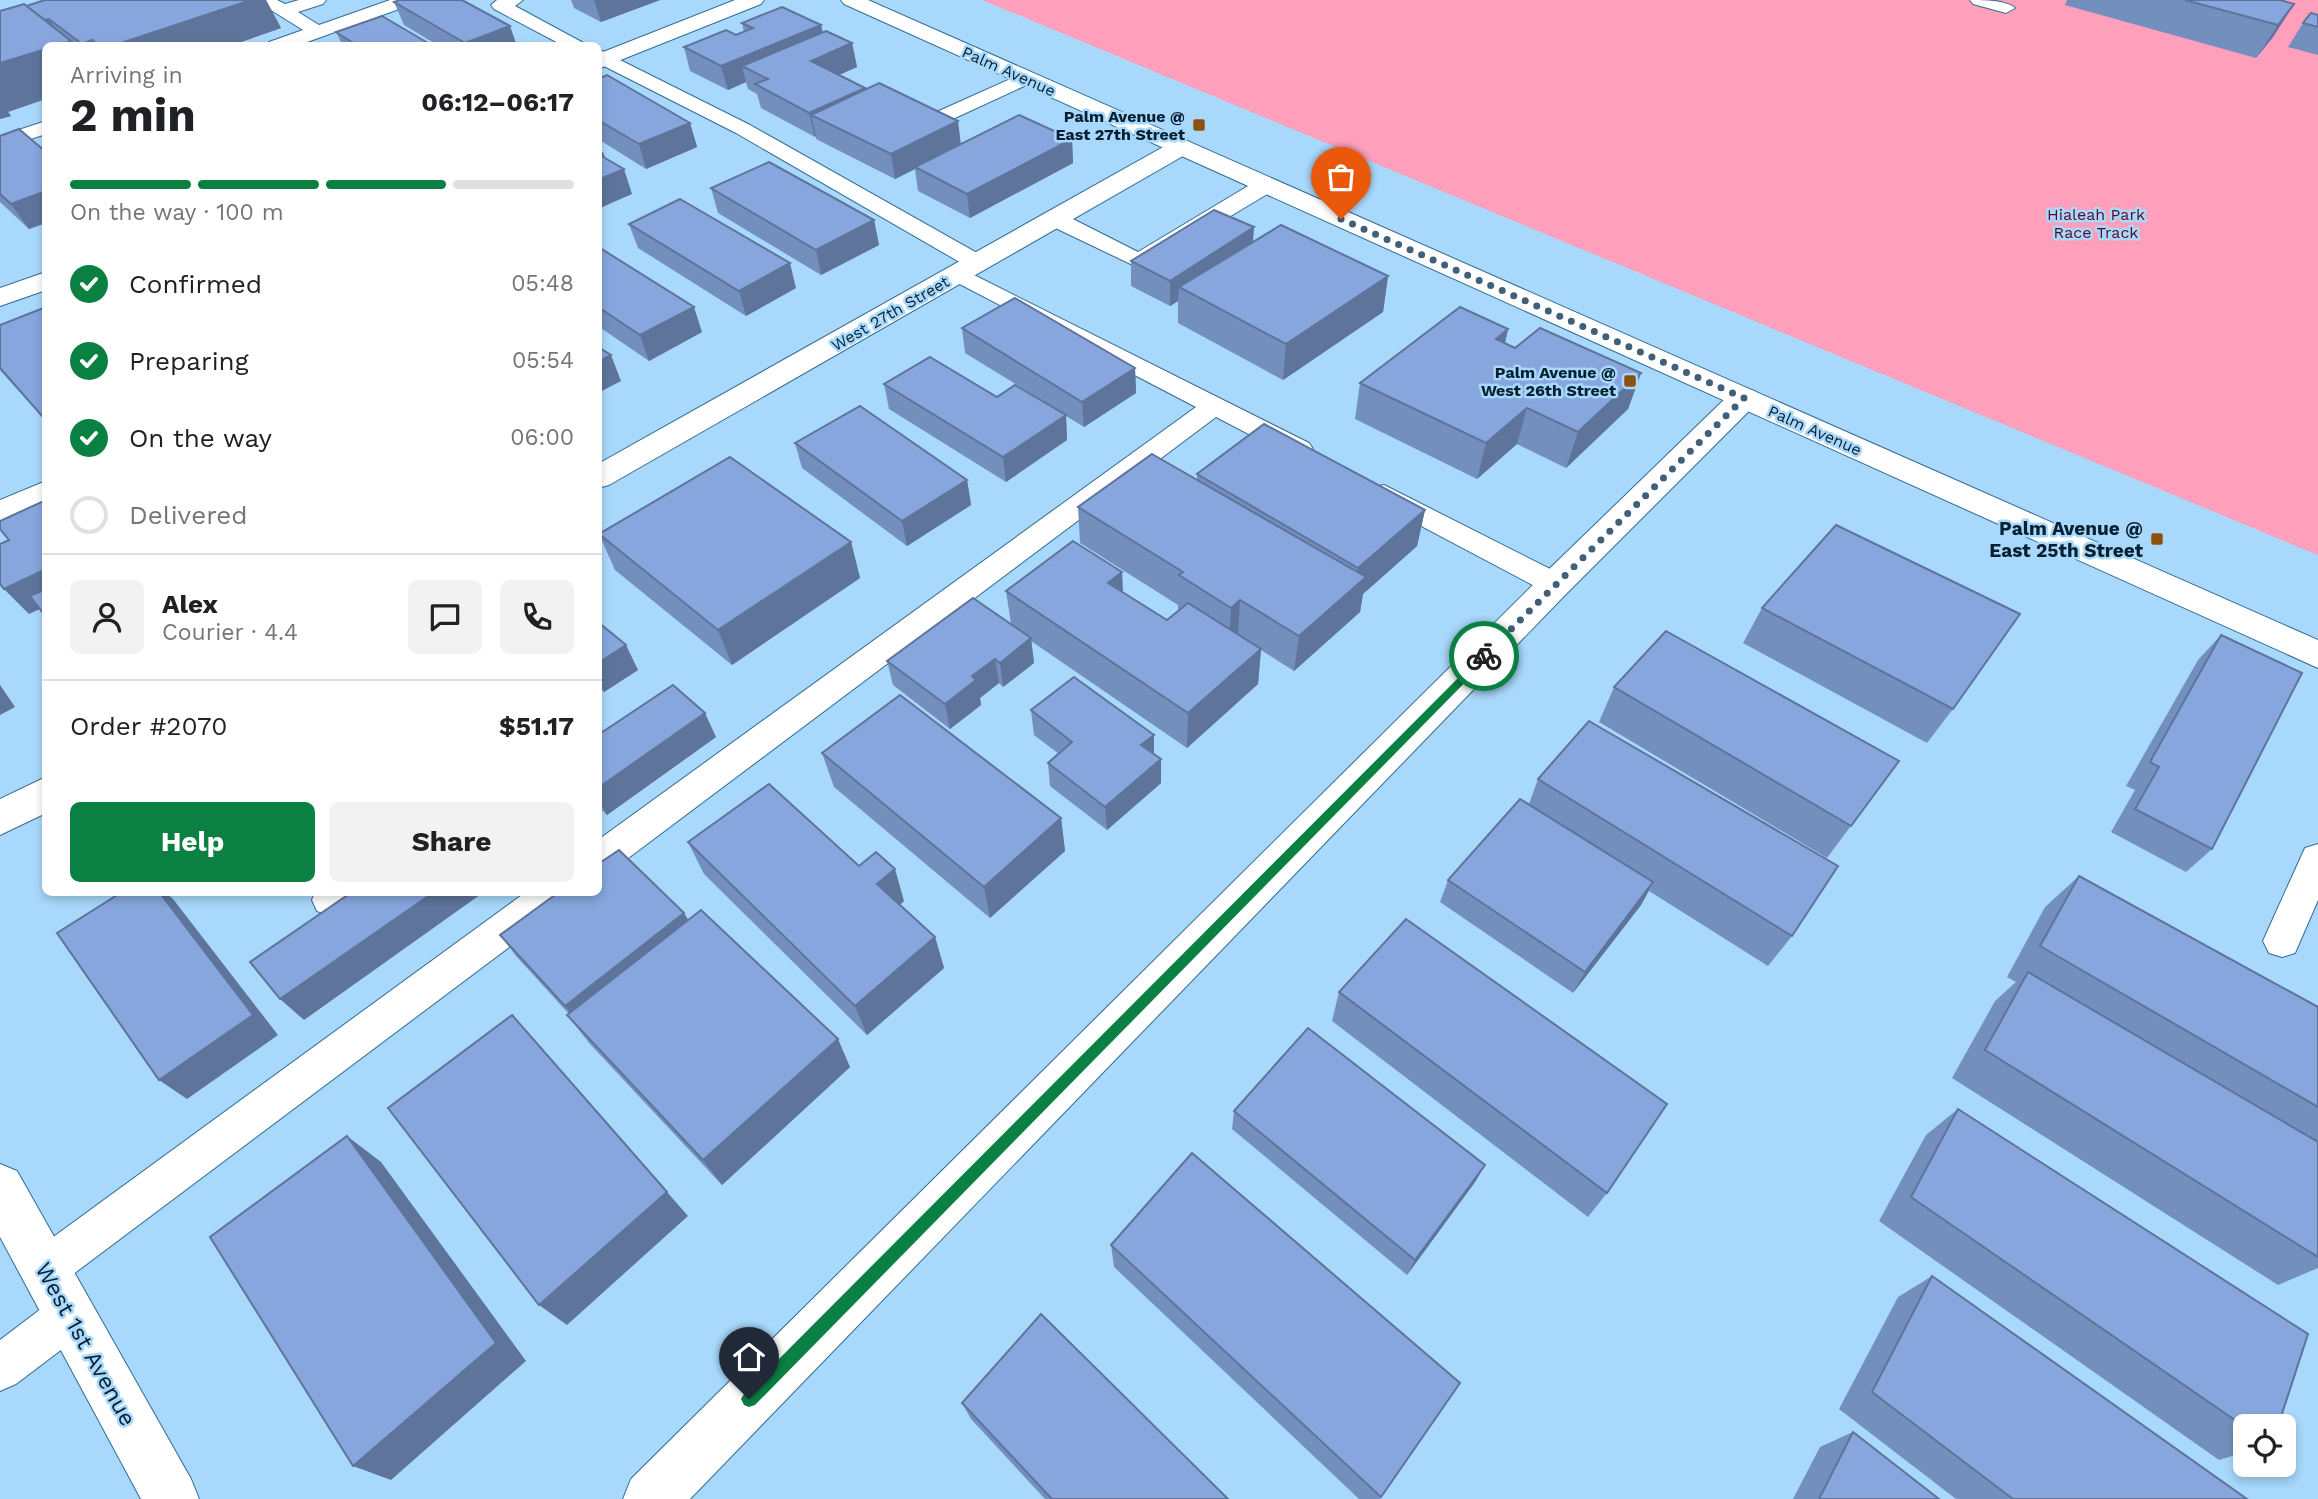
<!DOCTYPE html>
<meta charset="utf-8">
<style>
:root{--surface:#fff;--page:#f2f2f2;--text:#202124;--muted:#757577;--line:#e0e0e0;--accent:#0b8043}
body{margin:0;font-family:"Work Sans",sans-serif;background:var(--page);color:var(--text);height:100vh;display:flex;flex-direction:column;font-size:26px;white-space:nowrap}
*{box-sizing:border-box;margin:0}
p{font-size:23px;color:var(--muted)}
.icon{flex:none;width:38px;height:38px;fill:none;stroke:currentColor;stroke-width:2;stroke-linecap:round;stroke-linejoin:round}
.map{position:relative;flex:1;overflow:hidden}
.drawer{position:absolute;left:42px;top:42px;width:560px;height:854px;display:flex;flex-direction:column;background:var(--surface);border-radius:10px;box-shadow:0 4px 10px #0003}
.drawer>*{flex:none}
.tools{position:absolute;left:2233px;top:1414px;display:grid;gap:14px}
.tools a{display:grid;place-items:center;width:63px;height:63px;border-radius:10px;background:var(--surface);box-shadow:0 4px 10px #0003;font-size:35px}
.pin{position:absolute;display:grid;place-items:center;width:60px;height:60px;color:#fff;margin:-72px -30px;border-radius:50% 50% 50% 0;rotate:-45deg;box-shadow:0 0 7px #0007}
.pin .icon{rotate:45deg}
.courier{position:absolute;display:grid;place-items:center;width:70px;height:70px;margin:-35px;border:5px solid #0b8043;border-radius:50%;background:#fff;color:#222;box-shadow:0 2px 9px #0007}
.headline em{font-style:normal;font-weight:700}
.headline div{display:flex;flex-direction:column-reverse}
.headline{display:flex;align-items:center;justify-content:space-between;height:119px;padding:0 28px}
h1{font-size:46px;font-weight:700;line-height:52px}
.bar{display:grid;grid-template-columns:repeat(4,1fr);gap:10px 7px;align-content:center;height:84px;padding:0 28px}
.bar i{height:9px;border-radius:5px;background:var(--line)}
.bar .active{background:var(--accent)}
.bar p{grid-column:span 4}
.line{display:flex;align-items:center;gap:18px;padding:0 28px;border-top:2px solid var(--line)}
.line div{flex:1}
.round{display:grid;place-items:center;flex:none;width:74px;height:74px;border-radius:10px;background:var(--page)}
ol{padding:0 28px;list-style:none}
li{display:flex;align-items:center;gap:21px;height:77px}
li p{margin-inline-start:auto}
li .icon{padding:7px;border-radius:50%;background:var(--accent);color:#fff;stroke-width:4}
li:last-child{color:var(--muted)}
li i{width:38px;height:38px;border:4px solid var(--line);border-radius:50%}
.primary-button{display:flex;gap:14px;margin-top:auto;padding:14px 28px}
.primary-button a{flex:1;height:80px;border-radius:10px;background:var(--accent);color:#fff;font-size:28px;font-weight:700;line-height:80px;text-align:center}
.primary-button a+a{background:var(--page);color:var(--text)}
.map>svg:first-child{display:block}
.green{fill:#fe9fbb}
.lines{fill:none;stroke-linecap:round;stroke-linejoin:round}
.service-casing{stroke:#306b93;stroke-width:2}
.minor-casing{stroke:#306b93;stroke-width:2}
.secondary-casing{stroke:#306b93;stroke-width:2}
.service{fill:#fff;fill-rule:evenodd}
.minor{fill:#fff;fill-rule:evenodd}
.secondary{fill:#fff;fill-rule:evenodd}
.wall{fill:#738fbe}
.shaded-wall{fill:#5e749b}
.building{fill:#86a6dd;stroke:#5e749b;stroke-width:2}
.route{fill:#0b8043}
.done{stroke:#3f6078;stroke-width:7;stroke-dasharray:0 12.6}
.poi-dot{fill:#8c500f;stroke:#a8d8fb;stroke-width:2.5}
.labels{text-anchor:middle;stroke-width:5;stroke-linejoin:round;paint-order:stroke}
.far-street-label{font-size:16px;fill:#072031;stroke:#a8d8fb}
.far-poi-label{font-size:16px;font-weight:bold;fill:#072031;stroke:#a8d8fb;text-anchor:end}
.far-park-label{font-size:16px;fill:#55092a;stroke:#a8d8fb}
.poi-label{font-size:19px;font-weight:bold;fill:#072031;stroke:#a8d8fb;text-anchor:end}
.near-street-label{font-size:23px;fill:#072031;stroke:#a8d8fb}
</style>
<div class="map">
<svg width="2318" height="1499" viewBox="0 0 2318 1499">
<rect width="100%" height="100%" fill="#a8d8fb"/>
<path class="green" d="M982 0H2318V555Z"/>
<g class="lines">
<g class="service-casing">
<g id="service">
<path d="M255 0H277L285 4 299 0H326L323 4 298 12 319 25 390 0H416L413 4 296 46H267L269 42 303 30Z"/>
<path d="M497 0H523L515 6 589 46H564L494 9 491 5Z"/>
<path d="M1970 0C1985 0 2005 0 2015 8L2006 13 1973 4Z"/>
<path d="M598 49 750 125 986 258 990 263 986 268H970L736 133 598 63Z"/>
<path d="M1026 72 1036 78 1033 82 944 123H930L927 119 930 115Z"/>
<path d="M46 121V134L0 149V136Z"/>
<path d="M1266 178 1274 180 1277 185 1274 190 1147 266 1139 268 1047 224 1044 219 1047 214H1063L1138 252 1258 180Z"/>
<path d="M958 267 1309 443 1313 449 1309 455 1299 458 1289 455 1216 417 611 871 598 875V840L1196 407 950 279 946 274 950 269Z"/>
<path d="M46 481V501L0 521V500Z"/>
<path d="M1384 485 1566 577 1570 584 1566 591 1555 595 1544 591 1374 501 1370 494 1374 487Z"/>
<path d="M2318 844V900L2295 953 2282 957 2269 953 2263 941 2300 859 2305 848Z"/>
<path d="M315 892H357C348 911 336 918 317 911L312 900Z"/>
<path d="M526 892H573L568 903 60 1284 45 1291 30 1284 23 1269 30 1254Z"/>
<path d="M70 1293 86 1299 92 1315 86 1331 16 1384 0 1391V1340L54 1299Z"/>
</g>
</g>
<g class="minor-casing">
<g id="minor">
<path d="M735 0H764L761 4 598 69V54Z"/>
<path d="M1181 140 1190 142 1193 147 1190 152 609 485 598 488V464L1172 142Z"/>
<path d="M46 272V290L0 306V288Z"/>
<path d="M1744 389 1755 391 1759 398 1755 405 1567 593 690 1499H623L631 1479 1543 575 1733 391Z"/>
<path d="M46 777V813L0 835V799Z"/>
<path d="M0 1164 17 1171 191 1479 199 1499H141L0 1237Z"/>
</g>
</g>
<g class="secondary-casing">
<path id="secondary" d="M841 0H868L2318 640V668L844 4Z"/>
</g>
<use href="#service" class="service"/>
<use href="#minor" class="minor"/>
<use href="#secondary" class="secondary"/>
</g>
<g class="wall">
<path d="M46 0H266L281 28 230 46H46L8 112 11 116 0 119 26 6Z"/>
<path d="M571 0H660L601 22 574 8Z"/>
<path d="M2067 0H2280L2294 4 2273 37 2256 58 2065 5Z"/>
<path d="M394 2 517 46H439L404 25Z"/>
<path d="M2318 15V55L2288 47 2303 23Z"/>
<path d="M742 23 821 25 823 32 852 43 857 67 839 75 865 88 866 90 961 144 1072 139 1073 163 970 218 918 191 915 169 895 179 816 139V136L815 137 761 108 757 94 748 89 746 82 728 90 690 71 684 47 736 35 744 32Z"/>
<path d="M336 32 433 46H343Z"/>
<path d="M598 79 690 123 697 147 646 169 598 139Z"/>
<path d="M0 136 46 152V223L29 229 0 202Z"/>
<path d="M711 188 874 220 879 245 821 275 718 213Z"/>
<path d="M629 224 796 288 746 316 638 248Z"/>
<path d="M1254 227 1253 242 1388 276 1383 312 1283 380 1178 323V301L1170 306 1131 286V261Z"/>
<path d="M598 248 702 332 649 361 598 326Z"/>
<path d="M46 307V421L0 370V325Z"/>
<path d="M962 328 1135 368 1136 393 1084 427 1066 416 1067 440 1006 482 889 409 884 384 997 397 1048 404 965 353Z"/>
<path d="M1508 329 1505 343 1515 348 1641 373 1628 409 1566 468 1517 444 1477 479 1355 419 1360 383Z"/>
<path d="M795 443 967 480 971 505 907 546 802 468Z"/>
<path d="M1197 474 1425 510 1417 546 1363 594 1360 612 1294 671 1261 650 1258 684 1187 748 1031 641 1034 663 1003 687 999 683 980 698 981 705 950 729 893 685 887 661 1011 624 1006 591 1122 572 1123 592 1167 620 1178 611V605L1080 543 1078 507 1197 479Z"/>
<path d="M599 534 851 542 860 578 732 665 615 570Z"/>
<path d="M1762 608 1953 709 1927 743 1743 643Z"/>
<path d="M598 622 638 670 604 692 598 686Z"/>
<path d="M2221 635 2212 849 2186 872 2111 832 2135 790 2126 786 2198 660Z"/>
<path d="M1614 687 1899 761 1827 858 1599 722Z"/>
<path d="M1031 710 1154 735V754L1161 759V783L1107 830 1050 786 1048 763 1059 754 1034 735Z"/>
<path d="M598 735 716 737 607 815 598 806Z"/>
<path d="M822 753 1061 818 1065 851 990 918 834 787Z"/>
<path d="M1538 779 1792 936 1768 966 1649 891 1641 905 1573 993 1440 902 1448 880 1529 804Z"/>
<path d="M688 842 859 866 904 901 900 905 935 937 944 968 867 1035 704 874Z"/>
<path d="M2079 876 2318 1007V1268L2278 1285 1952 1078 1995 1001 2016 982 2007 977 2045 907Z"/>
<path d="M684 913 688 920 850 1067 722 1185 590 1044 567 1015 569 1014 517 957 500 935Z"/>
<path d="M1339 992 1607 1193 1588 1217 1332 1021Z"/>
<path d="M1958 1109 2245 1426V1452L2219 1460 1879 1221 1926 1135Z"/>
<path d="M1234 1111 1485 1165 1475 1182 1407 1275 1232 1129Z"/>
<path d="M1111 1245 1460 1383 1380 1499H1359L1114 1267Z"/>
<path d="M1932 1276 2247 1499H1956L1839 1409 1898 1297Z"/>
<path d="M962 1403 1228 1499H1045L971 1419Z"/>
<path d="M1853 1432 1939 1499H1793L1820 1447Z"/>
</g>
<g class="shaded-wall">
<path d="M251 0H266L281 28 230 46H112Z"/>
<path d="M594 0H660L601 22Z"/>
<path d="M2294 4 2273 37 2256 58 2278 25Z"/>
<path d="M49 19 65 43 71 41 73 46H56L42 21Z"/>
<path d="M821 25 826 48 742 66 746 82 728 90 721 66Z"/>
<path d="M510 26 517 46H466L465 43Z"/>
<path d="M92 40 96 46H83L82 44Z"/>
<path d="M852 43 857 67 816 85 811 61Z"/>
<path d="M46 49V99L8 112 11 116 0 119V63Z"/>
<path d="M865 88 870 112 811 115 816 136 815 137 809 113Z"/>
<path d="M958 121 961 145 915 167V169L895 179 891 154Z"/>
<path d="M690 123 697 147 646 169 639 144Z"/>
<path d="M1072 139 1073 163 970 218 967 194Z"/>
<path d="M603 152 611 175 624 169 632 194 598 209V153Z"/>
<path d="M46 191V223L29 229 11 204Z"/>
<path d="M874 220 879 245 821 275 816 250Z"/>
<path d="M1254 227 1252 252 1179 287 1178 301 1170 306V281Z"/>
<path d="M790 263 796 288 746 316 739 291Z"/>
<path d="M1388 276 1383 312 1283 380 1286 344Z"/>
<path d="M694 307 702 332 649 361 640 335Z"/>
<path d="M1508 329 1500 365 1496 339Z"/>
<path d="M611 355 621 381 598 393V362Z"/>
<path d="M1135 368 1136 393 1084 427 1082 402Z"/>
<path d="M1641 373 1628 409 1566 468 1578 432Z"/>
<path d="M1527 408 1517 444 1477 479 1486 443Z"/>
<path d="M1066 415 1067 440 1006 482 1003 457Z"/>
<path d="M967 480 971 505 907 546 902 521Z"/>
<path d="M1425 510 1417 546 1363 594 1360 612 1294 671 1299 636 1355 586 1358 568Z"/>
<path d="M851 542 860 578 732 665 718 630Z"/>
<path d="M46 569V606L29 614 4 589Z"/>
<path d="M1122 572 1123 607 1108 583Z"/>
<path d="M1240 600 1238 636 1229 644 1231 608Z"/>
<path d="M1031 638 1034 663 1003 687 1000 663Z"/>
<path d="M626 645 638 670 604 692 598 681V663Z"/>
<path d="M1261 649 1258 684 1187 748 1188 713Z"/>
<path d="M995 659 999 683 980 698 981 705 950 729 945 704 972 676Z"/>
<path d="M0 685 15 707 0 715Z"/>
<path d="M705 713 716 737 607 815 598 799V788Z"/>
<path d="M1154 735V758L1141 745Z"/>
<path d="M1161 759V783L1107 830 1105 807Z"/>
<path d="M1061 818 1065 851 990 918 984 887Z"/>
<path d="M895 869 904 901 887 915 877 884Z"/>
<path d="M1653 882 1641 905 1573 993 1585 972Z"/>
<path d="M159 892H165L173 899 278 1035 187 1099 159 1080Z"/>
<path d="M434 892H484L304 1020 280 999Z"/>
<path d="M684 913 697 935 581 1027 565 1006Z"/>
<path d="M935 937 944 968 867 1035 855 1006Z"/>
<path d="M512 1015 688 1216 567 1325 539 1305Z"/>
<path d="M838 1039 850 1067 722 1185 703 1160Z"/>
<path d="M347 1136 381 1162 526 1361 391 1480 353 1466Z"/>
<path d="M1485 1165 1475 1182 1407 1275 1415 1260Z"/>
</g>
<g class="building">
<path d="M45 0H251L112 46H100L92 40 82 44 49 19 45 20 26 6Z"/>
<path d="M400 0H462L510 26 465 43 394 2Z"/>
<path d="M2185 0H2280L2294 4 2278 25Z"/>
<path d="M24 4 71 41 56 46H46V49L0 63V11Z"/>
<path d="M782 7 821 25 721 66 684 47 726 30 736 35 753 28 742 23Z"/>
<path d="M2311 13 2318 15V27L2303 23Z"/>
<path d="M382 16 433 46H358L336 32Z"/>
<path d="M826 31 852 43 811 61 865 88 809 113 755 84 768 79 742 66Z"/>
<path d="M607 75 690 123 639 144 598 120V79Z"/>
<path d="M879 83 958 121 891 154 811 115Z"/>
<path d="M1019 115 1072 139 967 194 915 167Z"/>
<path d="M19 129 46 152V191L11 204 0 194V136Z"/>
<path d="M598 154 624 169 598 180Z"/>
<path d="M769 162 874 220 816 250 711 188Z"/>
<path d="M680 199 790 263 739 291 629 224Z"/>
<path d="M1214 210 1254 227 1170 281 1131 261Z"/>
<path d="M1281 225 1388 276 1286 344 1179 287Z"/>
<path d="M598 248H600L694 307 640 335 598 307Z"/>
<path d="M1015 298 1135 368 1082 402 962 328Z"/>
<path d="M46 307V415L42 416 0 368V325Z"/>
<path d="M1460 307 1508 329 1496 339 1515 348 1540 328 1641 373 1578 432 1527 408 1486 443 1360 383Z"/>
<path d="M598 347 611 355 598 362Z"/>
<path d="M930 357 997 397 1015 385 1066 415 1003 457 884 384Z"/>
<path d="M860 406 967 480 902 521 795 443Z"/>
<path d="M1264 424 1425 510 1358 568 1197 474Z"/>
<path d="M1152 454 1366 577 1299 636 1240 600 1231 608 1179 575 1183 572 1078 507Z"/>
<path d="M730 457 851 542 718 630 599 534Z"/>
<path d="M46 500V569L4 589 0 584V544L9 540 0 529V521Z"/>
<path d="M1836 525 2020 614 1953 709 1762 608Z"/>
<path d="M1073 541 1122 572 1108 583 1167 620 1188 603 1261 649 1188 713 1006 591Z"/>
<path d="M46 589V617L30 596Z"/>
<path d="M973 598 1031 638 1000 663 995 659 972 676 976 680 945 704 887 661Z"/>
<path d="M598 622 626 645 598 663Z"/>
<path d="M1666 631 1899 761 1851 826 1614 687Z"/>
<path d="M2221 635 2302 673 2212 849 2135 809 2159 767 2150 762Z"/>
<path d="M1074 677 1154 735 1141 745 1161 759 1105 807 1048 763 1072 742 1031 710Z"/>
<path d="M673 685 705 713 598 788V735Z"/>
<path d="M900 695 1061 818 984 887 822 753Z"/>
<path d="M1589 721 1838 866 1792 936 1538 779Z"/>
<path d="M769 784 859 866 876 852 895 869 877 884 935 937 855 1006 688 842Z"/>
<path d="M1520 799 1653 882 1585 972 1448 880Z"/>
<path d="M619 850 684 913 565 1006 500 935 559 892H598V864Z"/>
<path d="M2079 876 2318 1007V1107L2040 946Z"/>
<path d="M122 892H159L253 1015 159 1080 57 933Z"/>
<path d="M352 892H434L280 999 250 962Z"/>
<path d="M701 910 838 1039 703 1160 567 1015Z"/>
<path d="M1406 919 1667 1104 1607 1193 1339 992Z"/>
<path d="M2028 972 2318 1142V1257L1985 1050Z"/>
<path d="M512 1015 667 1192 539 1305 388 1108Z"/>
<path d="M1308 1028 1485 1165 1415 1260 1234 1111Z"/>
<path d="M1958 1109 2308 1334 2278 1426 2245 1427 1911 1197Z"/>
<path d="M347 1136 496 1343 353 1466 210 1237Z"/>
<path d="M1192 1153 1460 1383 1381 1497 1111 1245Z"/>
<path d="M1932 1276 2247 1499H2013L1872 1392Z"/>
<path d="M1041 1314 1228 1499H1052L962 1403Z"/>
<path d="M1853 1432 1939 1499H1819Z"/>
</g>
<path class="route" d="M1484 652 1488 653V659L755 1405 749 1407 744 1405 741 1399 744 1394Z"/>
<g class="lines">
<path class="done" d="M1341 219 1744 398 1484 656"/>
</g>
<g class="poi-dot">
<rect x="1192" y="118" width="14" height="14" rx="3.5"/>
<rect x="1623" y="374" width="14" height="14" rx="3.5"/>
<rect x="2150" y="532" width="14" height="14" rx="3.5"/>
</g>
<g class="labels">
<g class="far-street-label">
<text transform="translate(1009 71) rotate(24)" y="6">Palm Avenue</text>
<text transform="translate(890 313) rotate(-30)" y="6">West 27th Street</text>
<text transform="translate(1815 430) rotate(24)" y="6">Palm Avenue</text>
</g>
<g class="far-poi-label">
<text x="1185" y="122">Palm Avenue @<tspan x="1185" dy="18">East 27th Street</tspan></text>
<text x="1616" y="378">Palm Avenue @<tspan x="1616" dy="18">West 26th Street</tspan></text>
</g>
<g class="far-park-label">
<text x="2096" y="220">Hialeah Park<tspan x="2096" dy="18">Race Track</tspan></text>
</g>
<g class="poi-label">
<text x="2143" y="535">Palm Avenue @<tspan x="2143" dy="22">East 25th Street</tspan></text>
</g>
<g class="near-street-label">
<text transform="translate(86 1344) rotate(61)" y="8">West 1st Avenue</text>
</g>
</g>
</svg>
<div class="tools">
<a><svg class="icon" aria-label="locate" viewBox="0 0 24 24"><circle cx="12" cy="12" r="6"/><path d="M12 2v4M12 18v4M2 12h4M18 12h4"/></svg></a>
</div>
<div class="pin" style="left:1341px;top:219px;background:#ea580c"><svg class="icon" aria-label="bag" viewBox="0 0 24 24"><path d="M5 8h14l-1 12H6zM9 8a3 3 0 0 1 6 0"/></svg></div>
<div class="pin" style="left:749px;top:1399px;background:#1f2937"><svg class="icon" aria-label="home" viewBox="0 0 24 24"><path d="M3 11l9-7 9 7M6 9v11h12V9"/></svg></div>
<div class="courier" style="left:1484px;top:656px"><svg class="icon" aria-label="bike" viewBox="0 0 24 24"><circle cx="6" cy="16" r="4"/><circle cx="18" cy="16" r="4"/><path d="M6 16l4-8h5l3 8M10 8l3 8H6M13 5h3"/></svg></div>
<section class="drawer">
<div class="headline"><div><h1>2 min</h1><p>Arriving in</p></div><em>06:12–06:17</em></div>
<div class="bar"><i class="active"></i><i class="active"></i><i class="active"></i><i></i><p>On the way · 100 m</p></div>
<ol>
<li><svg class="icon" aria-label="check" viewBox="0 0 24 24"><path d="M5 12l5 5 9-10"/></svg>Confirmed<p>05:48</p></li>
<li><svg class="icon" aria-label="check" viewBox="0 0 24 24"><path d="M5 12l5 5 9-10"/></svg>Preparing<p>05:54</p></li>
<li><svg class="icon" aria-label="check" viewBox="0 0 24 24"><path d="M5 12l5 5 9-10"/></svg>On the way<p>06:00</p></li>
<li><i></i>Delivered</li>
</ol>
<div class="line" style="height:126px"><a class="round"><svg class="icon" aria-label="person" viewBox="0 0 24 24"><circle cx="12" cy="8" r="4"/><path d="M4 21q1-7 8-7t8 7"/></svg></a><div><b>Alex</b><p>Courier · 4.4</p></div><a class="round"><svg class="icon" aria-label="chat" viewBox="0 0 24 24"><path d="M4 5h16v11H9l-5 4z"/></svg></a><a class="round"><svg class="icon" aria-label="phone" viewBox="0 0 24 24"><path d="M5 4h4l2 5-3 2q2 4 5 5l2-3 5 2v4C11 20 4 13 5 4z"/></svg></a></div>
<div class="line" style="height:91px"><div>Order #2070</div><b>$51.17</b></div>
<div class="primary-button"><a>Help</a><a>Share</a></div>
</section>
</div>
